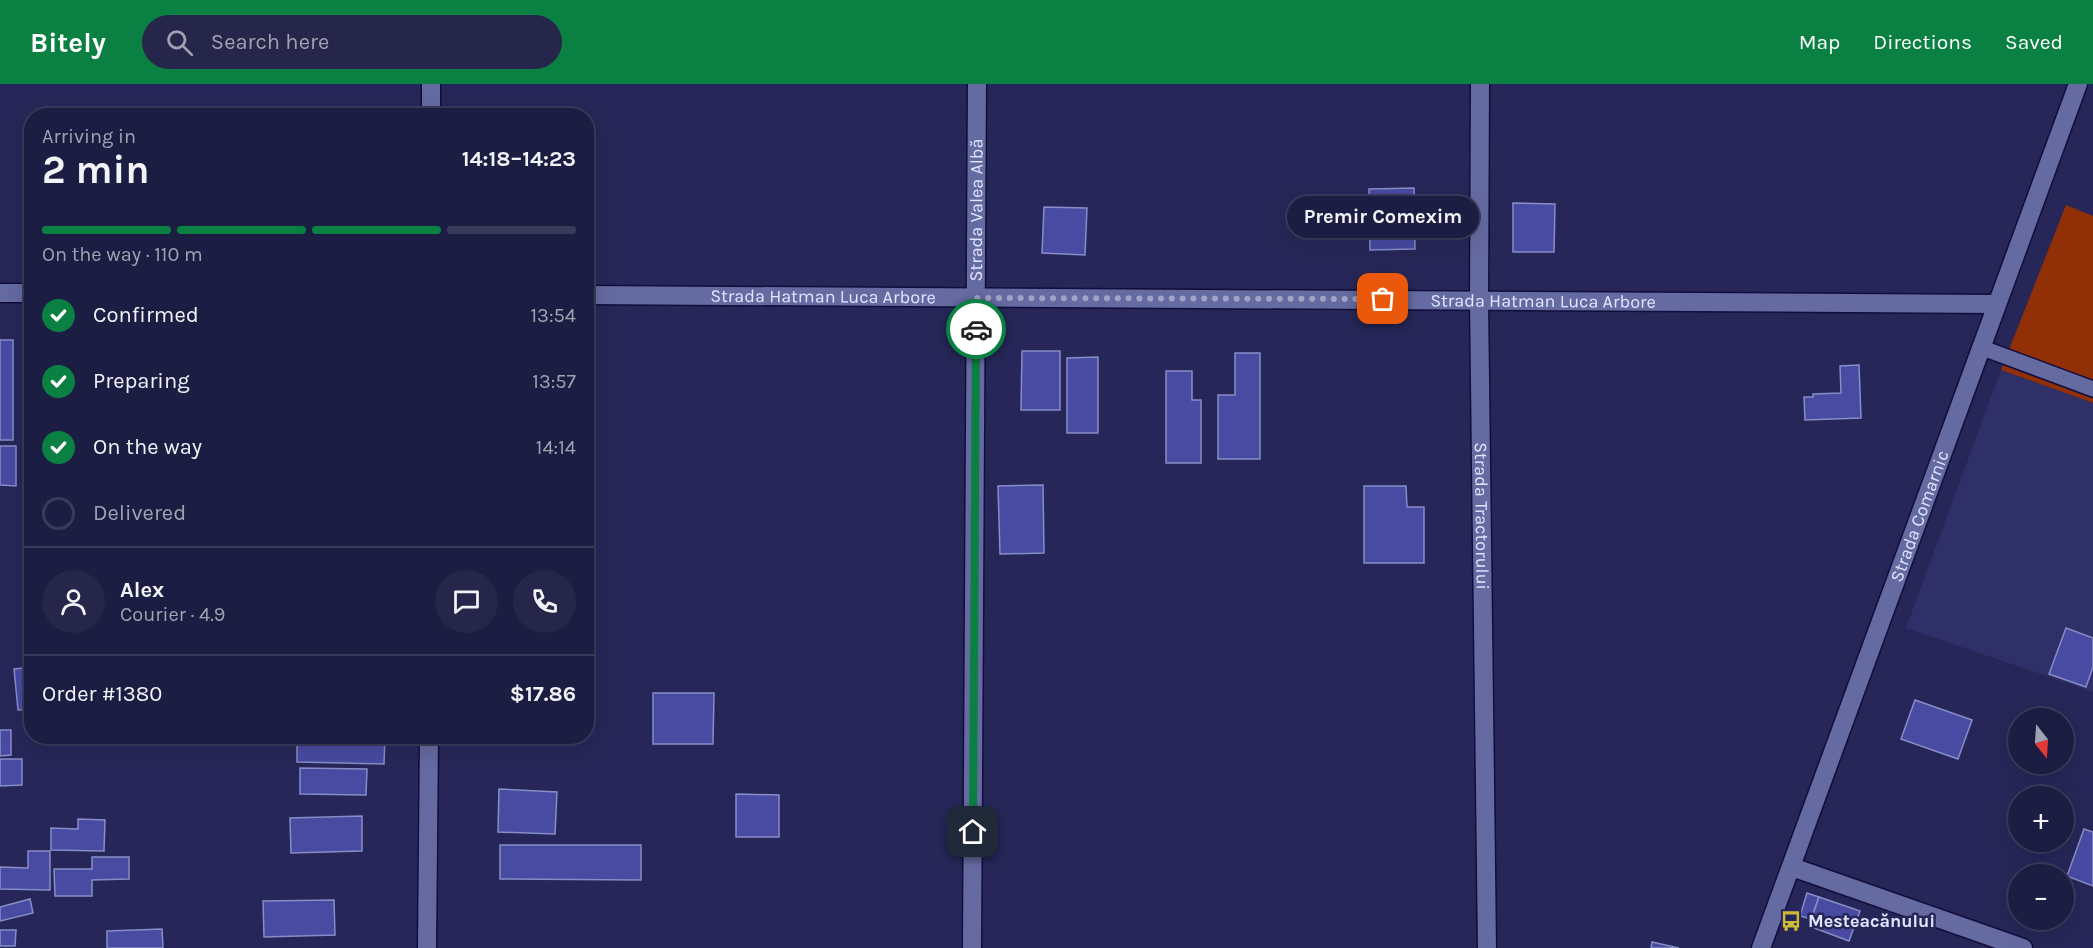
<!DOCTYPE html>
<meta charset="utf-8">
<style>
:root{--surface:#1c1d42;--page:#252649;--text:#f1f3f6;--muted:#a0a2b2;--line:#3a3b5b;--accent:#0b8043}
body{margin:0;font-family:Karla,sans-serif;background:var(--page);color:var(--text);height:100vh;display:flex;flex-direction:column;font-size:22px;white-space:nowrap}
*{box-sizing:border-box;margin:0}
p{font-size:20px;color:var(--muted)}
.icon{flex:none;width:33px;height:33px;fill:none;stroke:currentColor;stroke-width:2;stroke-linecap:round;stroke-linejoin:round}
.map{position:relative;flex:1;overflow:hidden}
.drawer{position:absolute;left:24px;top:24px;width:570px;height:636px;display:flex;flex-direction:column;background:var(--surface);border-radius:24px;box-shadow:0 6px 24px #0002,0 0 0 2px var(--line)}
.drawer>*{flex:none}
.needle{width:39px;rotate:163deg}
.tools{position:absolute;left:2008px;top:624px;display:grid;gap:12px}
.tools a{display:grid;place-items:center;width:66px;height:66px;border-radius:50%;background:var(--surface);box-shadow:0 6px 24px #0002,0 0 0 2px var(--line);font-size:30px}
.pin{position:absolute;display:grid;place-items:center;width:51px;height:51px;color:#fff;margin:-26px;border-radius:12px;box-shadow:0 3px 9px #0006}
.courier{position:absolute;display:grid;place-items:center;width:60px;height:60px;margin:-30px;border:4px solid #0b8043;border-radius:50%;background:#fff;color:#222;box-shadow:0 2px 8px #0007}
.bubble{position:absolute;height:42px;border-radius:21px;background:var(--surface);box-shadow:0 6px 24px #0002,0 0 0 2px var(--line);font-size:20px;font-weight:700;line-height:42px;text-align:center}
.summary em{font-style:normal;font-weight:700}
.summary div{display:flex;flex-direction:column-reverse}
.summary{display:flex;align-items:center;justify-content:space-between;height:102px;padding:0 18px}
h1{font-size:39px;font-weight:700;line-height:45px}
.bar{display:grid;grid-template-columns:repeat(4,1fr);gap:9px 6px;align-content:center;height:72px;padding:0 18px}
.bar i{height:8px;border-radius:4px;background:var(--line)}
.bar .current{background:var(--accent)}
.bar p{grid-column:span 4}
.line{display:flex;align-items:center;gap:15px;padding:0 18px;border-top:2px solid var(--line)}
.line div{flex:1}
.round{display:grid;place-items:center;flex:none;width:63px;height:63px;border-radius:32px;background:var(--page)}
ol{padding:0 18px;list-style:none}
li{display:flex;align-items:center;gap:18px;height:66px}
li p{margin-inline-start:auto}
li .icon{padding:6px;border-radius:50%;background:var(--accent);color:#fff;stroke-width:4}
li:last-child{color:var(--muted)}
li i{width:33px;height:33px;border:3px solid var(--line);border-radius:50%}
header{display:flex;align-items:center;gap:36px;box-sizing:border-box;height:84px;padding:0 30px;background:var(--accent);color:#fff}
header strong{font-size:28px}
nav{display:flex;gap:33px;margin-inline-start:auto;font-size:21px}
.search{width:420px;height:54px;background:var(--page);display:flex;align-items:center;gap:15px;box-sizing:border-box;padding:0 21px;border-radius:33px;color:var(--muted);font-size:22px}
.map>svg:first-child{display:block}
.built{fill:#2f3068}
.green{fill:#913006}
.building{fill:#494aa2;stroke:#878dc7;stroke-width:1.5}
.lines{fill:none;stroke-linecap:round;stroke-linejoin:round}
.service-casing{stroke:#110d3c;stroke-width:18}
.minor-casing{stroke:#110d3c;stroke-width:21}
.tertiary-casing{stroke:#110d3c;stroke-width:21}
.service{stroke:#656aa1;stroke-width:15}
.minor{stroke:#656aa1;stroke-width:18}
.tertiary{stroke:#656aa1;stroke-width:18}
.done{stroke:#a0a3c5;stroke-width:6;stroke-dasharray:0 10.8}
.route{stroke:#0b8043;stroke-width:8}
.labels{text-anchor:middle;stroke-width:5;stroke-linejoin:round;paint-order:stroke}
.street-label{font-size:18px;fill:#e2e6ff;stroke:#262758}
.poi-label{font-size:18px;font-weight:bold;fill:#e2e6ff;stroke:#262758;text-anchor:start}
</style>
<header>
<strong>Bitely</strong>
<div class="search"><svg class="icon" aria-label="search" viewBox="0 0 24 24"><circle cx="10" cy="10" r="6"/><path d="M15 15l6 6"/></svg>Search here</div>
<nav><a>Map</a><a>Directions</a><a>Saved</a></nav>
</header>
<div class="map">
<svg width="2093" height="864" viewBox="0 0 2093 864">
<rect width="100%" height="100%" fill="#262758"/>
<path class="built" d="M2001 286 2093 319V608L1906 544Z"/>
<path class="green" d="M2066 121 2093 132V319L2001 286Z"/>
<g class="building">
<path d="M1414 104 1415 165 1370 166 1369 105Z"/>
<path d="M1513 119 1555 120 1554 168H1513Z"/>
<path d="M1044 123 1087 124 1085 171 1042 169Z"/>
<rect x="0" y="256" width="13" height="100"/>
<path d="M1022 267H1060V326H1021Z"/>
<path d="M1235 269H1260V375H1218V311H1235Z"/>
<path d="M1098 273V349H1067V274Z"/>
<path d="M1859 281 1861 334 1805 336 1804 313H1813V310L1841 309 1840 282Z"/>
<path d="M1166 287H1192V316H1201V379H1166Z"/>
<path d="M0 362H16V402L0 401Z"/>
<path d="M1043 401 1044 469 1000 470 998 402Z"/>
<path d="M1364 402H1406L1407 423H1424V479H1364Z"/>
<path d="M2066 544 2093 554V583L2086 603 2049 590Z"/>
<path d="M32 583V625L18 626 14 585Z"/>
<path d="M653 609H714L713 660H653Z"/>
<path d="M1915 616 1972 636 1958 675 1901 655Z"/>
<path d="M0 646H11V671L0 672Z"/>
<path d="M317 652H385L384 680 297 678V653Z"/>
<path d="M0 675H22V701L0 702Z"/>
<path d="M300 684 367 685 366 711 300 710Z"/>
<path d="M499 705 557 708 555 750 498 748Z"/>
<path d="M736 710 779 711V753H736Z"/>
<path d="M362 732V767L291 769 290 734Z"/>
<path d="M78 735 105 736 104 767 51 766V744L78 745Z"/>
<path d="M2084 745 2093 748V802L2067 792Z"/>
<path d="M500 761H641V796L500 795Z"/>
<path d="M28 767H50V806L0 805V783L28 784Z"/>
<path d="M92 773H129V795L92 796V812H55L54 785H92Z"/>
<path d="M1807 809 1819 813 1811 835 1800 832Z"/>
<path d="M1819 813 1860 827 1849 857 1809 842Z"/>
<path d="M30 815 33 829 0 837V823Z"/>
<path d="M334 816 335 851 264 853 263 817Z"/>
<path d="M162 845 163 864H107V847Z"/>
<path d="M0 846H16L15 862H0Z"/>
<path d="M1652 858 1679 864H1651Z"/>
</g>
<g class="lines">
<g class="service-casing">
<path id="service" d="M1980 263 2093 305"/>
</g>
<g class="minor-casing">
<g id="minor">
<path d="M431 0V32"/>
<path id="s1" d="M1480 0 1479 216 1487 864"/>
<path d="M1792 783 2023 864"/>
<path d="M427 864 429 652"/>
<path id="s2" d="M972 864 977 0"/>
<path id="s3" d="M1761 864 2078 0"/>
</g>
</g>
<g class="tertiary-casing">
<g id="tertiary">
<path d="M0 209H32"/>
<path id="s4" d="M586 211 1996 220"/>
</g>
</g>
<use href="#service" class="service"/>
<use href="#minor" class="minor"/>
<use href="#tertiary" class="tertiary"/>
</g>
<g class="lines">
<path class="done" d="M976 245V214L1383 215"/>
<path class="route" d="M973 748 976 245"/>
</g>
<defs>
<g id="bus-bare" transform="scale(1.62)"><path d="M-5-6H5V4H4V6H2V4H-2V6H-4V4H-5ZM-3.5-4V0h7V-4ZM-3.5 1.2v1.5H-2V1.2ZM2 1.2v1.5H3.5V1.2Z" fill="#ceb837" stroke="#262758" stroke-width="2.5" paint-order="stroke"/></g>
</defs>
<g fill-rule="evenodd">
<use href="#bus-bare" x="1791" y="837"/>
</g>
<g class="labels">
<g class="street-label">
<text dy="6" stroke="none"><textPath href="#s2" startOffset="738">Strada Valea Albă</textPath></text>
<text dy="6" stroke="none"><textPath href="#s4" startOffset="237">Strada Hatman Luca Arbore</textPath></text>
<text dy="6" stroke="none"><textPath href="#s4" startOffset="957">Strada Hatman Luca Arbore</textPath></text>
<text dy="6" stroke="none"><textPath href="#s1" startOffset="432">Strada Tractorului</textPath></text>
<text dy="6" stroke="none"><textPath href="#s3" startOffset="460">Strada Comarnic</textPath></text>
</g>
<g class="poi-label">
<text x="1808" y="843">Mesteacănului</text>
</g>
</g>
</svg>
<div class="tools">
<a><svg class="needle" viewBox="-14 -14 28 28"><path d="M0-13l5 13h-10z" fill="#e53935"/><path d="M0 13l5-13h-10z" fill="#a0a2b2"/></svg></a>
<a>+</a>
<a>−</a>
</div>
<div class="pin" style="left:1383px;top:215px;background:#ea580c"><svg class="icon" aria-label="bag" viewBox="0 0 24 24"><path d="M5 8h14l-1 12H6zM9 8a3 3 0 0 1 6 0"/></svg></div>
<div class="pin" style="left:973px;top:748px;background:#1f2937"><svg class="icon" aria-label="home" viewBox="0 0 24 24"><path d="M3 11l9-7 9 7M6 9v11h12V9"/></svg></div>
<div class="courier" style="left:976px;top:245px"><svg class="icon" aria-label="car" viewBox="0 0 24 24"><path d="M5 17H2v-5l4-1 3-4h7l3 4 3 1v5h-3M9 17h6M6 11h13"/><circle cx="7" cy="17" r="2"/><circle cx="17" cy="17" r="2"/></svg></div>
<div class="bubble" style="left:1287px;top:112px;width:192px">Premir Comexim</div>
<section class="drawer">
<div class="summary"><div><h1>2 min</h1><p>Arriving in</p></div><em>14:18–14:23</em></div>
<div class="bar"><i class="current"></i><i class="current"></i><i class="current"></i><i></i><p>On the way · 110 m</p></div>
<ol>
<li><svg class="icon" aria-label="check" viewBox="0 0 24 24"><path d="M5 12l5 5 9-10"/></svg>Confirmed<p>13:54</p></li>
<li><svg class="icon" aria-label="check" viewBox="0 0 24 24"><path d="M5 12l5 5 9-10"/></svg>Preparing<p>13:57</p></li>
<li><svg class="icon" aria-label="check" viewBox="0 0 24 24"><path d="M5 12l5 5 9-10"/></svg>On the way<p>14:14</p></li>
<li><i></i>Delivered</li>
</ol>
<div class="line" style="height:108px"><a class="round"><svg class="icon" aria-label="person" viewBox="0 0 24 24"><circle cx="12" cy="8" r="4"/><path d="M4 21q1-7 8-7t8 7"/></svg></a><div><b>Alex</b><p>Courier · 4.9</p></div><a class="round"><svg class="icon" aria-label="chat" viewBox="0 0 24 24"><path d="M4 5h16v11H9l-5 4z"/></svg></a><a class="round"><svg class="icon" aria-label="phone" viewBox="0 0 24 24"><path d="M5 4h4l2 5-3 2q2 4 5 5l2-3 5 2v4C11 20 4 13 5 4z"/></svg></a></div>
<div class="line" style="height:78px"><div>Order #1380</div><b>$17.86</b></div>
</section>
</div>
